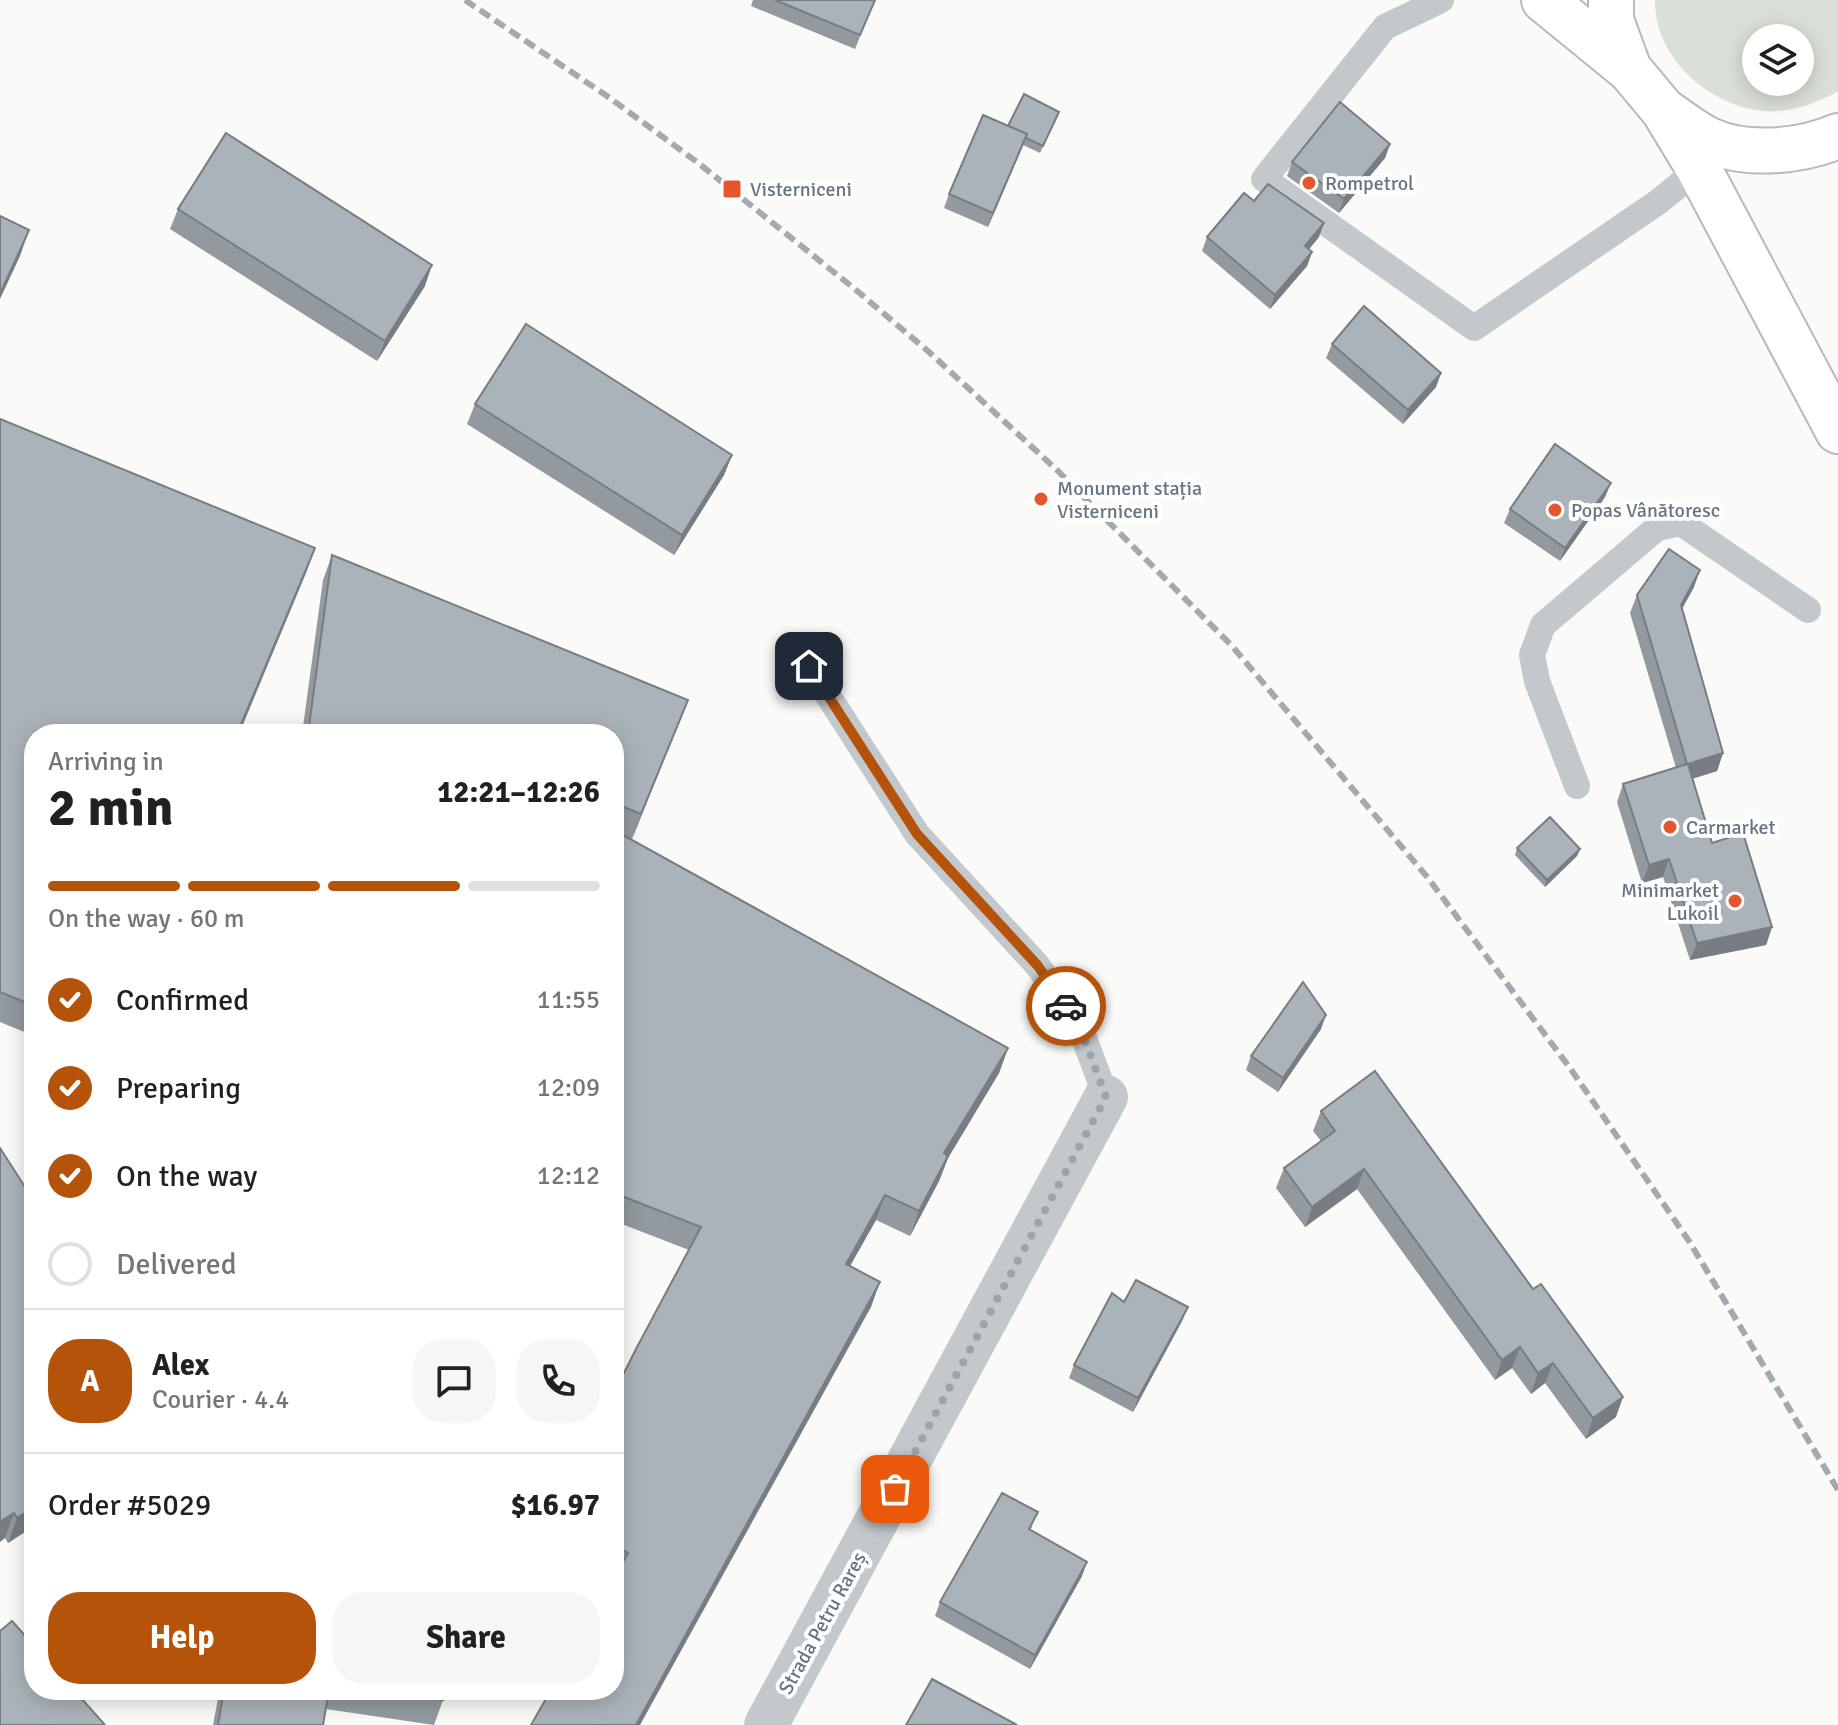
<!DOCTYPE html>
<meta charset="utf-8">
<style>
:root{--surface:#fff;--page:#f6f6f6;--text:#202124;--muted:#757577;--line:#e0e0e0;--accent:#b45309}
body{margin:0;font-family:Signika,sans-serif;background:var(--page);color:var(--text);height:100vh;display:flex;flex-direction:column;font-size:30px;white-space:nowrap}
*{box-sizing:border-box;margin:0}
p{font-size:26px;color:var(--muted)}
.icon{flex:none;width:44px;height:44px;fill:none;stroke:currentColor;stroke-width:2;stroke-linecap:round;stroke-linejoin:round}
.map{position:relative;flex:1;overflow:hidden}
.side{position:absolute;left:24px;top:724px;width:600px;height:976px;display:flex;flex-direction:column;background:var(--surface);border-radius:32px;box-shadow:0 4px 20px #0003}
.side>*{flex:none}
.fabs{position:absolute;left:1742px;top:24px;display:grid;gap:16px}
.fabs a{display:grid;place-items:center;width:72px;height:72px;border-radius:50%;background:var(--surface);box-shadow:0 4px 20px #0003;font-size:40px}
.pin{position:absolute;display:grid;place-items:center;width:68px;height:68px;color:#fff;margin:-34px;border-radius:16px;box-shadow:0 4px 12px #0006}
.courier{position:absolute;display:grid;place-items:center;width:80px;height:80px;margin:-40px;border:6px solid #b45309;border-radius:50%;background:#fff;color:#222;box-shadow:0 2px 10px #0007}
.overview em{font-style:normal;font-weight:700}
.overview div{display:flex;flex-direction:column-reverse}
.overview{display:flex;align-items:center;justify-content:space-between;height:136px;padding:0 24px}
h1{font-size:52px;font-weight:700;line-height:60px}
.bar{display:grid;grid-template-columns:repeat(4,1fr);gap:12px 8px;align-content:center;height:96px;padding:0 24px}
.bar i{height:10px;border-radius:6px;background:var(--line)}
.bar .current{background:var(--accent)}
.bar p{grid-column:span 4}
.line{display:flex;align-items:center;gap:20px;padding:0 24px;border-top:2px solid var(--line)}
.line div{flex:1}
.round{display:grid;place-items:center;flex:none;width:84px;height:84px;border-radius:32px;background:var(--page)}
ol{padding:0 24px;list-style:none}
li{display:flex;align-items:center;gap:24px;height:88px}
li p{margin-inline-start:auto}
li .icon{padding:8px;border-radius:50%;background:var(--accent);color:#fff;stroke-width:4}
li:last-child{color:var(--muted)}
li i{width:44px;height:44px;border:4px solid var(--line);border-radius:50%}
.button{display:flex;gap:16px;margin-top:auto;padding:16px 24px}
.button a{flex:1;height:92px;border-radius:32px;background:var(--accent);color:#fff;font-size:32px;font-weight:700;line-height:92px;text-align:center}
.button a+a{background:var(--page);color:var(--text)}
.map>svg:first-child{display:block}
.green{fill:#dadfd7;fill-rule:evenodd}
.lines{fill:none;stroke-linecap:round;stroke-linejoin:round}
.primary-casing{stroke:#b5babe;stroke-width:48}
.lane{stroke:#c3c8cc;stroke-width:26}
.street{stroke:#c3c8cc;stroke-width:44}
.primary{stroke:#fff;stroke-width:44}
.rail{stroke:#a2aab0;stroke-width:6;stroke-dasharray:12 6;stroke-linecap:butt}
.wall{fill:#929a9f}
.shaded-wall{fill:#777d82}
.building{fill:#aab3b9;stroke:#777d82;stroke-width:2}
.done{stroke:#99a4ac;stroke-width:8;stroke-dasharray:0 14.4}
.route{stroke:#b45309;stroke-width:10}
.poi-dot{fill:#e4572e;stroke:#fff;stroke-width:3}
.labels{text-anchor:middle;stroke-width:8;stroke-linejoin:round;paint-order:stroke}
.poi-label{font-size:20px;fill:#657683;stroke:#fff;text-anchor:start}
.street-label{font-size:20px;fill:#657683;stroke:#fff}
</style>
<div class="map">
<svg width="1838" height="1725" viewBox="0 0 1838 1725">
<rect width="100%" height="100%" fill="#fafaf8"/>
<path class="green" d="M1655 0H1838V91C1816 105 1781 115 1755 110 1704 101 1654 55 1655 0ZM1756 38H1800V82H1756Z"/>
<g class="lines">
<g class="primary-casing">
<g id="primary">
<path d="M1544 0 1626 67"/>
<path d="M1611 0V20L1629 69 1664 111 1699 169 1838 431"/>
<path d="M1666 112C1679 121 1694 133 1709 140 1746 157 1801 152 1838 136"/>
</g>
</g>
<g class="lane">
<path d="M1441 0 1385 27 1264 179 1474 328 1658 202 1699 169"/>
<path d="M809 666 917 834 1038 966 1080 1027 1106 1097"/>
<path d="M1577 786 1537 681 1532 655 1543 625 1657 528 1681 523 1808 610"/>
</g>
<path class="street" d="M766 1725 1106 1097"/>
<use href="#primary" class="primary"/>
<path class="rail" d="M465 0 607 96 697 162 856 290 929 352 1057 470 1232 646 1428 878 1570 1068 1689 1241 1838 1490"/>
</g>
<g class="wall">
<path d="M753 0H875L855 49 751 6Z"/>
<path d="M1059 112 1040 153 1023 145 988 227 944 208 949 194 1008 126Z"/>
<path d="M1390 144 1385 158 1339 213 1287 176 1292 162Z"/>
<path d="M1254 201 1319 237 1309 249 1312 252 1307 266 1270 309 1202 251 1207 237Z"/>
<path d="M178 209 425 286 377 361 170 229Z"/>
<path d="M1332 344 1441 373 1436 387 1403 424 1326 358Z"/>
<path d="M475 404 732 455 724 475 674 555 467 424Z"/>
<path d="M0 419 306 573 34 734V1036L0 1022Z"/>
<path d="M1605 497 1560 561 1504 523 1510 509Z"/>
<path d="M332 555 688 700 632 839 1008 1048 999 1073 948 1158 939 1181 910 1236 876 1220 850 1266 871 1307 615 1576 614 1393 689 1250 614 1221V734H302L323 580Z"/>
<path d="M1694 587 1682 609 1723 753 1717 771 1692 779 1712 843 1772 927 1766 945 1690 960 1663 877 1642 883 1617 802 1623 784 1676 768 1630 613 1637 595Z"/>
<path d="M1517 848 1580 849 1577 856 1545 887 1515 855Z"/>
<path d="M1321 1029 1278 1092 1246 1070 1251 1056Z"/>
<path d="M1321 1111 1616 1417 1586 1439 1545 1383 1531 1394 1512 1368 1495 1380 1357 1189 1305 1227 1276 1188 1284 1168 1321 1141 1313 1131Z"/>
<path d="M34 1201V1526L8 1543 5 1538Z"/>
<path d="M1124 1302 1188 1307 1182 1321 1133 1412 1069 1378 1074 1365Z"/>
<path d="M1033 1525 1030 1530 1082 1576 1030 1669 935 1616 940 1602Z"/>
<path d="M199 1690H445L443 1700 434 1725 326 1709 323 1725H213L219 1693Z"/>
</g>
<g class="shaded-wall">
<path d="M1027 134 1022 148 988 227 993 213Z"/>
<path d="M1390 144 1385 158 1339 213 1344 199Z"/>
<path d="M1324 223 1319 237 1300 260 1305 246Z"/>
<path d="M29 230 20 256 0 299V294Z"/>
<path d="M1312 252 1307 266 1270 309 1275 295Z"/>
<path d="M432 265 425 286 377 361 385 341Z"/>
<path d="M1441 373 1436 387 1403 424 1408 410Z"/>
<path d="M732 455 724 475 674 555 682 535Z"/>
<path d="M1611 483 1605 497 1560 561 1565 548Z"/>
<path d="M315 548 306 573 239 734H237Z"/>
<path d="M1700 570 1694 587 1674 623 1681 605Z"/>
<path d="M688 700 678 725 632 839 641 814Z"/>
<path d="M1723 753 1717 771 1681 782 1688 764Z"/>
<path d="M1580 849 1577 856 1545 887 1547 880Z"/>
<path d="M1669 859 1663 877 1642 883 1649 865Z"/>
<path d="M1772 927 1766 945 1690 960 1697 943Z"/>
<path d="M1326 1015 1321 1029 1278 1092 1283 1078Z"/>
<path d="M1008 1048 999 1073 948 1158 939 1181 910 1236 919 1211 944 1153Z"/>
<path d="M1364 1169 1357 1189 1305 1227 1312 1207Z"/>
<path d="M885 1195 876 1220 837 1289 846 1264Z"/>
<path d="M880 1282 871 1307 640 1725H636Z"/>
<path d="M1188 1307 1182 1321 1133 1412 1138 1398Z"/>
<path d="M1520 1347 1512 1368 1495 1380 1502 1360Z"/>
<path d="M1553 1363 1545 1383 1531 1394 1538 1373Z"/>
<path d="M1623 1397 1616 1417 1586 1439 1593 1418Z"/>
<path d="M34 1507V1526L8 1543 17 1518Z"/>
<path d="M14 1513 5 1538 0 1542V1522Z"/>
<path d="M1087 1562 1082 1576 1030 1669 1035 1655Z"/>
</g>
<g class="building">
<path d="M775 0H875L860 35Z"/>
<path d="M1024 94 1059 112 1043 146 1026 138 1027 134 1008 126Z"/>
<path d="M1340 102 1390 144 1344 199 1292 162Z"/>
<path d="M983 115 1027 134 993 213 949 194Z"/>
<path d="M226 133 432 265 385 341 178 209Z"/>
<path d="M1268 184 1324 223 1305 246 1312 252 1275 295 1207 237 1244 193 1254 201Z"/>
<path d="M0 216 29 230 0 294Z"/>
<path d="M1364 306 1441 373 1408 410 1332 344Z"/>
<path d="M526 324 732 455 682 535 475 404Z"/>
<path d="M0 419 315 548 237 734H34V1006L0 992Z"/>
<path d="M1555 444 1611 483 1565 548 1510 509Z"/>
<path d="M1669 549 1700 570 1681 605 1723 753 1688 764 1712 843 1743 833 1772 927 1697 943 1669 859 1649 865 1623 784 1687 764 1637 595Z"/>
<path d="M332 555 688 700 641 814 614 803V734H308Z"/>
<path d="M1550 817 1580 849 1547 880 1517 848Z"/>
<path d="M614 830 1008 1048 944 1153 948 1156 919 1211 885 1195 846 1264 880 1282 636 1725H531L551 1690H614V1578L628 1553 614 1545V1393L636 1349 701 1227 614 1193Z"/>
<path d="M1303 982 1326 1015 1283 1078 1251 1056Z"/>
<path d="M1375 1071 1533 1289 1541 1284 1623 1397 1593 1418 1553 1363 1538 1373 1520 1347 1502 1360 1364 1169 1312 1207 1284 1168 1335 1131 1321 1111Z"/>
<path d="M0 1148 34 1201V1507L17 1518 14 1513 0 1522Z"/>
<path d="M1136 1280 1188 1307 1138 1398 1074 1365 1112 1293 1124 1302Z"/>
<path d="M1002 1493 1038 1512 1029 1529 1087 1562 1035 1655 940 1602Z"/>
<path d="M12 1621 34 1646V1690H74L105 1725H0V1631Z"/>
<path d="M932 1679 1017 1725H906Z"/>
<path d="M224 1690H329L323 1725H218Z"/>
<path d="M376 1690H445L443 1700Z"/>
</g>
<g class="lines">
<path class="done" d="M895 1489 1106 1097 1080 1027 1066 1006"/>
<path class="route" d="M809 666 917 834 1038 966 1066 1006"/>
</g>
<g class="poi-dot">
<circle cx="1309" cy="183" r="8"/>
<rect x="722" y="179" width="20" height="20" rx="4"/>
<circle cx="1041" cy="499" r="8"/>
<circle cx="1555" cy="510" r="8"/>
<circle cx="1670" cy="827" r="8"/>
<circle cx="1735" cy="901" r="8"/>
</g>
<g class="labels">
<g class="poi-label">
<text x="1325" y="190">Rompetrol</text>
<text x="750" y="196">Visterniceni</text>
<text x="1057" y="495">Monument stația<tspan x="1057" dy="23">Visterniceni</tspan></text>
<text x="1571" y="517">Popas Vânătoresc</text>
<text x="1686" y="834">Carmarket</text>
<text x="1719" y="897" text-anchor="end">Minimarket<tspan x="1719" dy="23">Lukoil</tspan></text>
</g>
<g class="street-label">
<text transform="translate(822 1623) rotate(-61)" y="7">Strada Petru Rareș</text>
</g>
</g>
</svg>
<div class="fabs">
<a><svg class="icon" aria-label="layers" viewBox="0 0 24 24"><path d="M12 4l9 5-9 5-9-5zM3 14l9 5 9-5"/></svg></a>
</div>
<div class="pin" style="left:895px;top:1489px;background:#ea580c"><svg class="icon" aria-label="bag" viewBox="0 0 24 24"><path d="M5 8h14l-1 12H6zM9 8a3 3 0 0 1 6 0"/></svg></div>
<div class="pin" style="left:809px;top:666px;background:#1f2937"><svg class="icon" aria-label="home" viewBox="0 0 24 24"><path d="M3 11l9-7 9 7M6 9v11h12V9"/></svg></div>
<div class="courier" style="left:1066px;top:1006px"><svg class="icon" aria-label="car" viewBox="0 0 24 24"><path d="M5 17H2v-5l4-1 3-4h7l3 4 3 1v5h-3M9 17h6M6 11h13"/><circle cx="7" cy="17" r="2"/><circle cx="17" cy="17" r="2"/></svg></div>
<section class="side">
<div class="overview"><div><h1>2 min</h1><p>Arriving in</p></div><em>12:21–12:26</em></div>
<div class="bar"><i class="current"></i><i class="current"></i><i class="current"></i><i></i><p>On the way · 60 m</p></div>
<ol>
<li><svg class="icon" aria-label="check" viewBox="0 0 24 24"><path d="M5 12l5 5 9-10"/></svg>Confirmed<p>11:55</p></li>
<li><svg class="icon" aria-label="check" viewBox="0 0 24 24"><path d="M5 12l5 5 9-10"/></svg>Preparing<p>12:09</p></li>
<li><svg class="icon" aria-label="check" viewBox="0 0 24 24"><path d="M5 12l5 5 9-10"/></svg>On the way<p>12:12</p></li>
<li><i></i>Delivered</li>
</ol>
<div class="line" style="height:144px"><b class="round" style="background:var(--accent);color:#fff">A</b><div><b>Alex</b><p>Courier · 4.4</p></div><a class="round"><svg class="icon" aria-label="chat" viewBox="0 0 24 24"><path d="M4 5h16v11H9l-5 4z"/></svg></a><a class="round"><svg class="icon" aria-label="phone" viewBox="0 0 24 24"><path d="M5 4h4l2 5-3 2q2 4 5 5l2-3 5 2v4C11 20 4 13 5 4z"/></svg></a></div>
<div class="line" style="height:104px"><div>Order #5029</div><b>$16.97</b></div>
<div class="button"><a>Help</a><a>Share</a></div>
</section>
</div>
